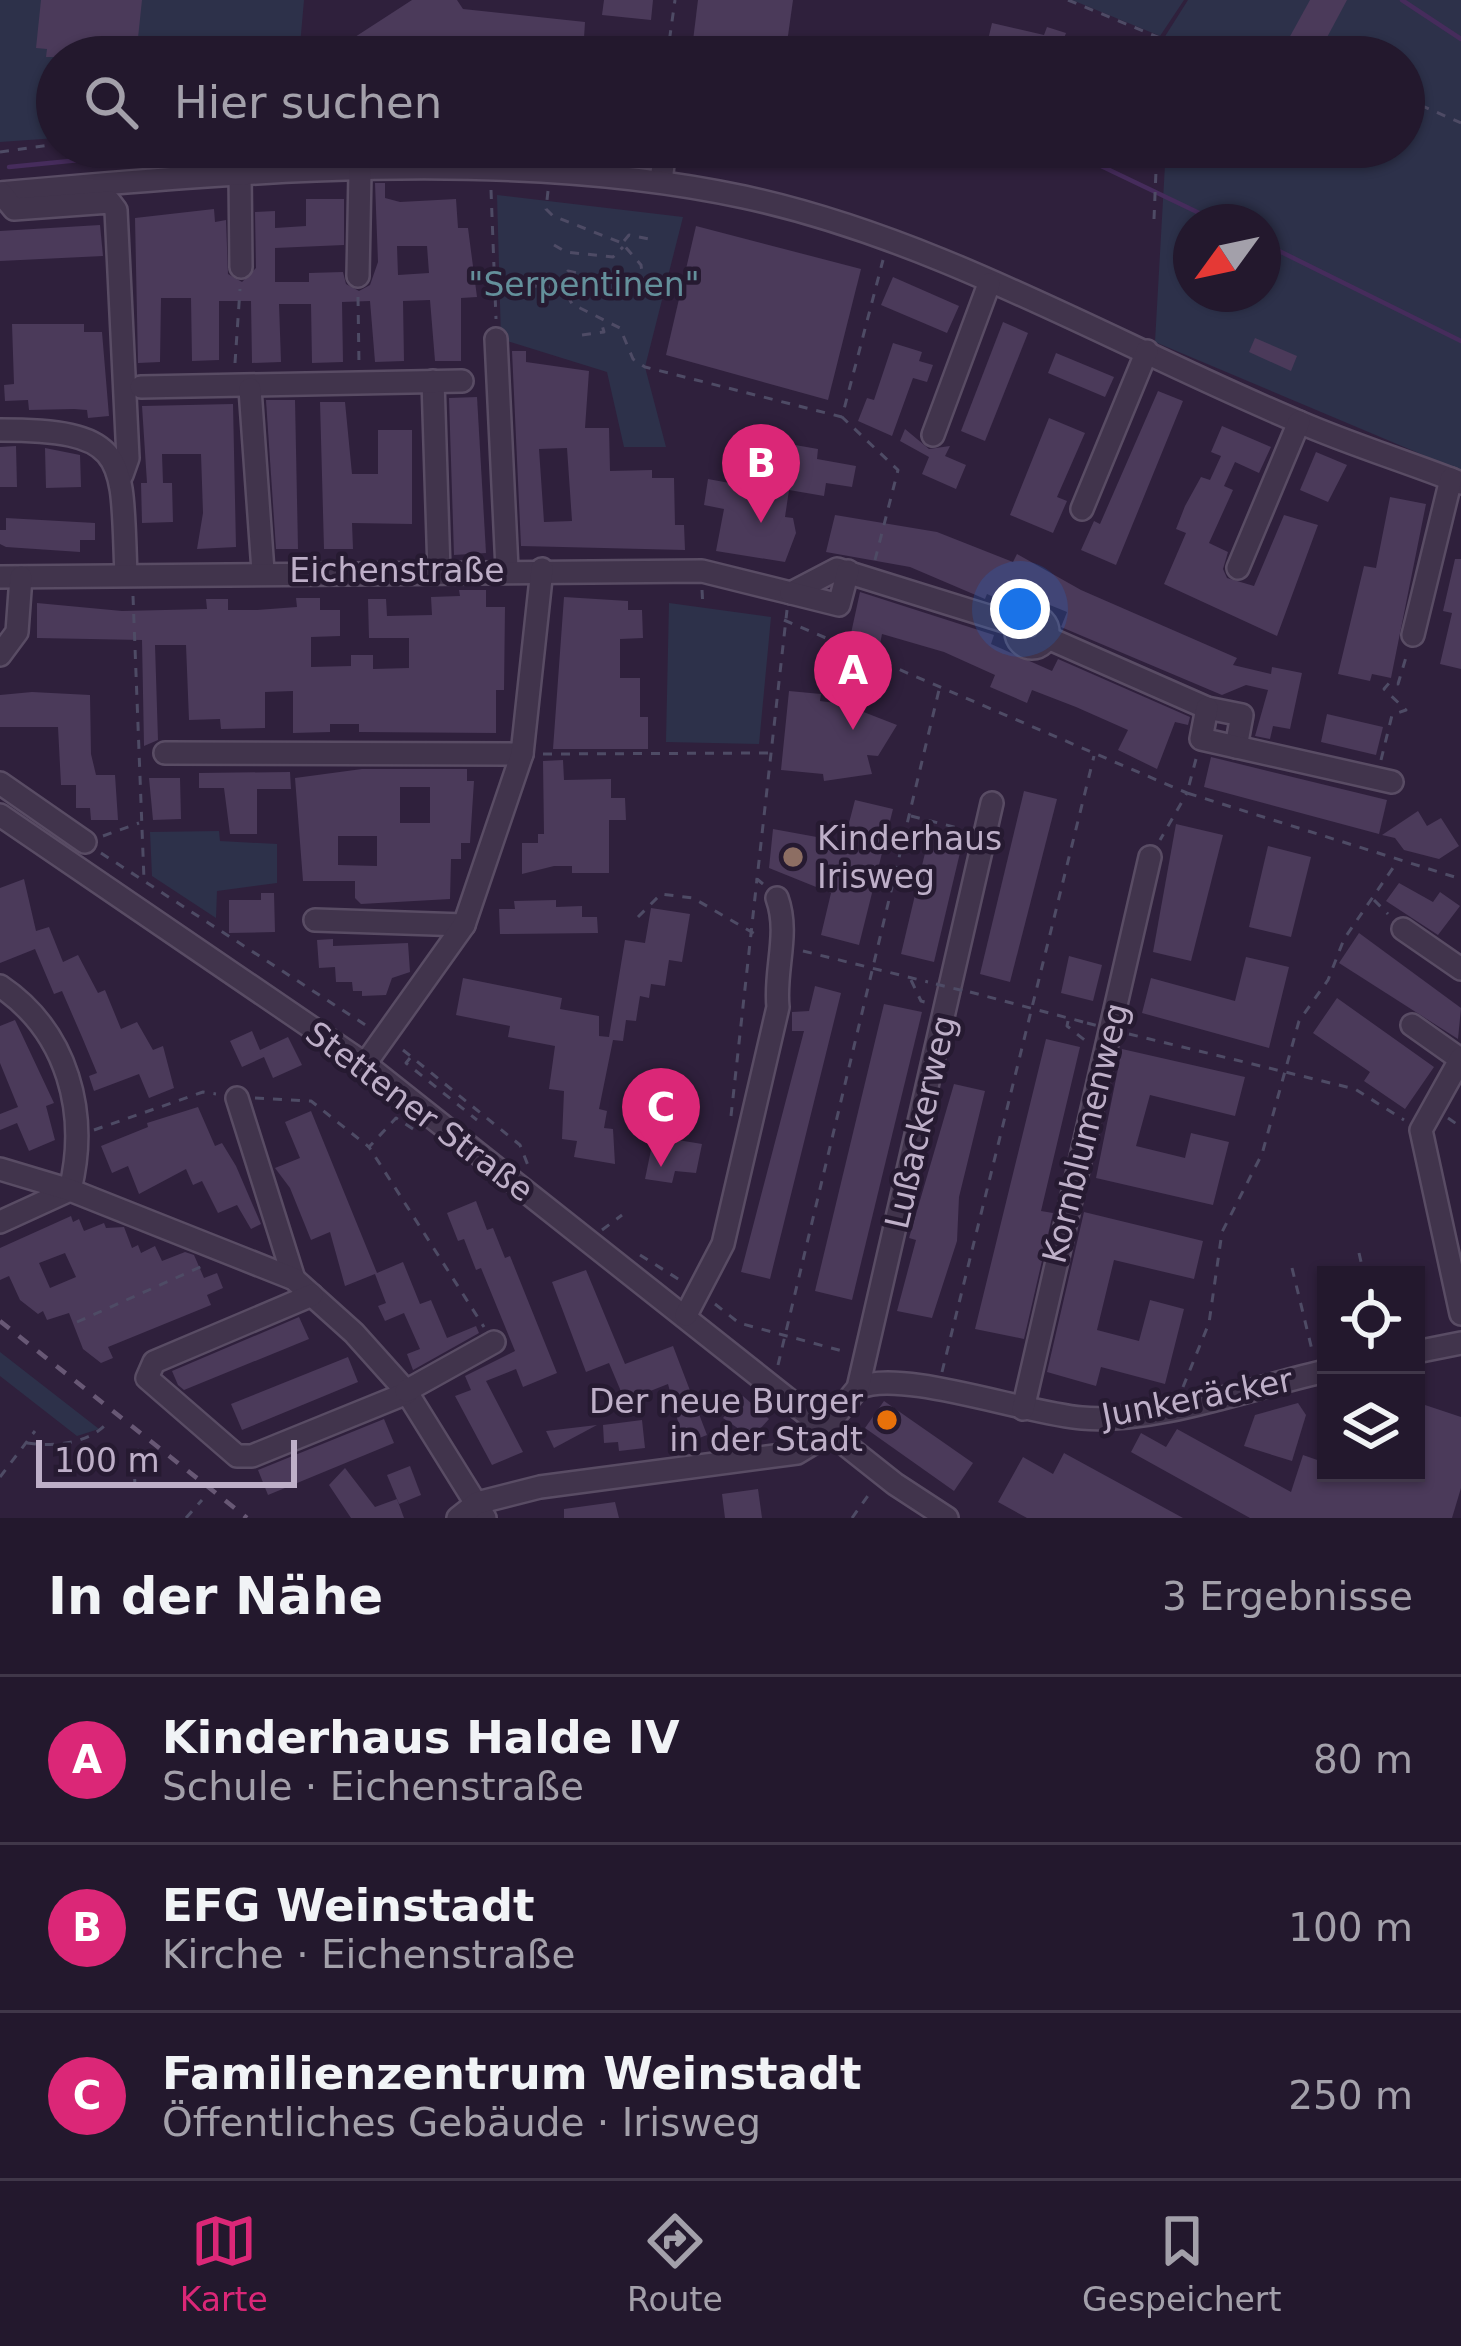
<!DOCTYPE html>
<html lang="de">
<meta charset="utf-8">
<style>
:root{--surface:#23182d;--page:#2f2539;--text:#f1f3f6;--muted:#a3a0aa;--line:#403749;--accent:#db2777}
body{margin:0;font-family:"DejaVu Sans",sans-serif;background:var(--page);color:var(--text)}
.controls{position:absolute;right:36px;bottom:36px;display:grid;overflow:hidden;border-radius:0px;box-shadow:0 3px 9px #0004}
.controls button{width:108px;height:108px;display:grid;place-items:center;padding:0;border:0;border-bottom:3px solid var(--line);background:var(--surface);color:var(--text);font:60px sans-serif}
.compass{position:absolute;left:1173px;top:204px;width:108px;height:108px;border-radius:50%;background:var(--surface);box-shadow:0 3px 9px #0004;rotate:237deg}
.scale{position:absolute;left:36px;bottom:30px;width:261px;box-sizing:border-box;padding-left:12px;border:6px solid #beafc8;border-top:0;font-size:33px;line-height:42px;white-space:nowrap;color:#beafc8;-webkit-text-stroke:9px #261a31;paint-order:stroke}
.you{position:absolute;left:1020px;top:609px;width:42px;height:42px;margin:-30px;border:9px solid #fff;border-radius:50%;background:#1a73e8;box-shadow:0 0 0 18px #1a73e833}
.badge{display:grid;place-items:center;width:78px;height:78px;border-radius:50%;background:var(--accent);color:#fff;font-size:39px;font-weight:700}
.pin{position:absolute;translate:-50% -99px;filter:drop-shadow(0 3px 6px #0008)}
.pin::after{content:'';position:absolute;top:63px;width:42px;height:36px;background:inherit;clip-path:polygon(0 0,100% 0,50% 100%)}
.list{margin:0;padding:0;list-style:none}
h2{display:flex;justify-content:space-between;align-items:center;height:156px;margin:0;padding:0 48px;font-size:51px}
h2 small{font-size:39px;font-weight:400;color:var(--muted)}
.list li{display:grid;grid-template-columns:78px 1fr auto;gap:36px;align-items:center;box-sizing:border-box;height:168px;padding:0 48px;border-top:3px solid var(--line)}
.list b{display:block;font-size:45px;white-space:nowrap}
.list p{margin:0;font-size:39px;white-space:nowrap;color:var(--muted)}
.list em{font-size:39px;font-style:normal;color:var(--muted)}
.icon{flex:none;width:66px;height:66px;fill:none;stroke:currentColor;stroke-width:2;stroke-linecap:round;stroke-linejoin:round}
.map{position:relative;flex:none;width:1461px;height:1518px;overflow:hidden}
.search{position:absolute;background:var(--surface);box-shadow:0 3px 9px #0004;left:36px;right:36px;top:36px;height:132px;display:flex;align-items:center;gap:30px;box-sizing:border-box;padding:0 42px;border-radius:66px;color:var(--muted);font-size:45px}
.sheet{height:660px;background:var(--surface)}
nav{display:flex;justify-content:space-around;align-items:center;box-sizing:border-box;height:168px;border-top:3px solid var(--line);background:var(--surface);font-size:33px;color:var(--muted)}
nav a{display:grid;justify-items:center;gap:6px}
nav .on{color:var(--accent)}
.map>svg:first-child{display:block}
.green{fill:#2d314a;fill-rule:evenodd}
.lines{fill:none;stroke-linecap:round;stroke-linejoin:round}
.stream{stroke:#462c5c;stroke-width:4.5}
.building{fill:#4b3a5a;fill-rule:evenodd}
.minor-casing{stroke:#594c64;stroke-width:26}
.path{stroke:#4e4b65;stroke-width:3;stroke-dasharray:9 9;stroke-linecap:butt}
.minor{stroke:#41344c;stroke-width:21}
.rail{stroke:#685875;stroke-width:4.5;stroke-dasharray:12 12;stroke-linecap:butt}
.path-bridge{stroke:#4e4b65;stroke-width:3;stroke-dasharray:9 9;stroke-linecap:butt}
.education-dot{fill:#8d6e63;stroke:#261a31;stroke-width:4.5}
.food-dot{fill:#e8710a;stroke:#261a31;stroke-width:4.5}
.labels{text-anchor:middle;stroke-width:9;stroke-linejoin:round;paint-order:stroke}
.park-label{font-size:33px;fill:#64909b;stroke:#261a31}
.street-label{font-size:33px;fill:#beafc8;stroke:#261a31}
.poi-label{font-size:33px;fill:#beafc8;stroke:#261a31;text-anchor:start}
</style>
<div class="map">
<svg width="1461" height="1518" viewBox="0 0 1461 1518">
<rect width="100%" height="100%" fill="#2f203c"/>
<g class="green">
<path d="M0,0H304L299,57H57V138L0,142Z"/>
<path d="M1072,0H1184L1160,36Z"/>
<path d="M1188,0H1461V471L1155,342L1166,147H1404V57H1165L1164,38ZM1191,222H1263V294H1191Z"/>
<path d="M497,195L683,217L645,367L666,447H624L607,372L501,339Z"/>
<path d="M669,603L771,617L759,744L666,742Z"/>
<path d="M219,831L220,841L277,844V883L217,891L216,918L152,876L150,832Z"/>
<path d="M0,1352L99,1429L77,1436L0,1376Z"/>
</g>
<g class="lines">
<g class="stream">
<path d="M1402,0L1461,39"/>
<path d="M1047,147L1099,165L1218,222"/>
<path d="M9,167L211,147"/>
<path d="M1263,243L1461,341"/>
</g>
</g>
<g class="building">
<path d="M41,0H142L136,57H46L47,49L36,48Z"/>
<path d="M412,0H457L463,9L585,22L583,54L550,49L549,57H442L438,50L427,57H344L338,48Z"/>
<path d="M604,0H653L651,20L602,15Z"/>
<path d="M698,0H793L785,57H691Z"/>
<path d="M1310,0H1347L1317,56L1288,40Z"/>
<path d="M992,23L1044,35L1047,27L1066,33L1058,55L1024,43L1021,57H984Z"/>
<path d="M375,183H385V198L400,202L456,199L458,228H468L477,297L461,298V361H435L430,300L403,301L404,361L375,362L370,301L342,302L343,362L312,363L311,304H279L281,362L252,363L251,301H219V360L192,361L191,298H161L160,362L138,363L135,218L214,209L215,222L226,220L228,274L242,282L256,268L255,212L275,211V228L306,226V199H344V245L275,248V282H309V273L343,272L346,284L359,291L370,285L378,262ZM397,246H427L429,273L398,275Z"/>
<path d="M100,225L103,256L0,261V231Z"/>
<path d="M696,226L861,269L828,400L666,355Z"/>
<path d="M893,277L959,306L947,333L881,305Z"/>
<path d="M1003,322L1028,333L985,441L961,431Z"/>
<path d="M12,324H84V332H102L109,416L88,418L87,410L74,409L29,410L28,400L5,401L4,385L14,384Z"/>
<path d="M1255,338L1297,356L1291,371L1249,352Z"/>
<path d="M893,343L922,352L919,361L933,365L927,382L913,378L892,436L858,421L867,398L874,400Z"/>
<path d="M512,351H526V362L589,371L585,428H609L610,471L652,470V478H674L675,525H684L685,550L521,546ZM567,448L572,521L544,522L539,449Z"/>
<path d="M1056,353L1114,377L1105,397L1048,373Z"/>
<path d="M1158,391L1183,401L1116,565L1081,550L1094,521L1100,524Z"/>
<path d="M477,397L486,553L454,555L449,398Z"/>
<path d="M266,400H295L298,549H276Z"/>
<path d="M320,402H345L352,474H378V430H412V524L352,523L353,549H324Z"/>
<path d="M233,404L236,547L197,549L203,513L201,454H162L163,483H172L173,522L142,523L141,483H147L142,406Z"/>
<path d="M1049,418L1085,433L1057,497L1067,501L1053,533L1010,515Z"/>
<path d="M1222,426L1271,447L1259,473L1235,462L1224,486L1233,490L1209,543L1228,552L1223,569L1227,578L1254,586L1284,515L1318,525L1277,636L1164,584L1186,533L1176,529L1185,506L1201,477L1210,480L1221,456L1211,452Z"/>
<path d="M745,427L762,430L761,439L818,449L817,459L856,466L852,487L826,483L824,496L789,490L785,517L793,518L796,533L785,562L716,551L724,509L704,505L708,479L735,484Z"/>
<path d="M905,429L929,449L950,446L945,456L966,465L956,489L922,474L929,457L900,441Z"/>
<path d="M16,446L17,487H0V447Z"/>
<path d="M45,448L80,455L81,487L46,488Z"/>
<path d="M1316,452L1347,465L1328,502L1300,490Z"/>
<path d="M1390,497L1426,504L1391,678L1372,674L1370,681L1338,674L1364,566L1376,568Z"/>
<path d="M835,515L937,532L1013,562L1017,554L1081,590L1237,658L1233,665L1271,674L1272,667L1302,673L1290,729L1273,726L1270,739L1255,736L1268,690L1246,685L1222,695L1061,627L1067,612L1030,597L1012,590L1007,603L987,594L985,599L910,567L826,552Z"/>
<path d="M6,518L95,523V540H80V552L6,547L0,544V530H6Z"/>
<path d="M1455,559H1461V669L1440,664L1452,613L1443,611Z"/>
<path d="M459,590H486V607H505L504,690H496V733L359,732V724H330V732L293,733V691L265,692V728L221,729L220,719L189,720L186,645H155L158,740L144,746L142,640L37,638V603L122,611L207,609L206,599H228V610H257L297,607L296,598H320V610H340V636L311,637V667L351,666V655H373V669L409,668V638H369L368,599H386L387,616L432,615L431,597L460,596Z"/>
<path d="M860,592L994,635L991,644L1052,671L1058,659L1190,717L1188,725L1175,722L1157,769L1118,750L1128,730L1076,707L1032,690L1027,703L990,687L995,675L944,652L882,634L880,644L850,638Z"/>
<path d="M564,597L628,601V610H642L643,638L620,639V678H640V717H648V749H553Z"/>
<path d="M789,691L821,694L820,701L843,704L897,725L878,756L867,755L872,774L824,781L823,774L781,770Z"/>
<path d="M32,692L90,695L91,754L96,775H115L118,820H91L90,808H76V785H61L58,727H0V695Z"/>
<path d="M1327,714L1383,727L1376,755L1321,742Z"/>
<path d="M1211,757L1387,800L1379,834L1204,787Z"/>
<path d="M563,760L564,780L611,779V798H625L626,820H609V873H572V866H554L522,874V843H538V834H544L543,761Z"/>
<path d="M362,769H467V781H474L470,843H461V859H451L450,899L361,904L355,898V881H303L295,778ZM400,787H430V823H400ZM338,836H377V866L338,865Z"/>
<path d="M290,772L291,789H257V834H230L224,788H199V773Z"/>
<path d="M149,778H180L181,819L153,820Z"/>
<path d="M1024,791L1057,799L1010,982L980,974Z"/>
<path d="M855,800L893,809L859,945L821,935L831,893L769,868L773,829L844,842Z"/>
<path d="M1418,811L1427,826L1441,818L1459,846L1439,859L1404,850L1395,838L1382,835Z"/>
<path d="M1176,824L1223,835L1191,961L1153,952Z"/>
<path d="M930,832L963,840L934,962L901,954Z"/>
<path d="M1268,846L1311,857L1291,937L1249,927Z"/>
<path d="M24,879L36,931L49,927L63,962L78,955L98,993L105,990L121,1029L137,1022L153,1050L163,1046L174,1088L149,1098L139,1074L94,1091L89,1076L97,1073L82,1037L62,991L54,994L35,949L0,963V888Z"/>
<path d="M1399,883L1433,902L1440,892L1460,906L1438,935L1386,901Z"/>
<path d="M261,893H274L275,932L229,933V900H261Z"/>
<path d="M556,900V907L582,906V917H597L598,933L500,934L499,909H515L514,901Z"/>
<path d="M651,908L690,914L682,962L669,960L665,986L651,984L649,998L640,996L636,1021L626,1020L623,1041L613,1040L599,1109L607,1111L604,1128L613,1129L615,1164L574,1157L577,1141L562,1139L564,1091L549,1089L555,1046L508,1037L510,1026L456,1015L463,978L562,998L560,1009L599,1016V1036L609,1037L625,940L645,943Z"/>
<path d="M1359,933L1461,1008L1458,1039L1339,963Z"/>
<path d="M333,939V946L408,943L410,972L392,978L386,995L362,996V991H353L352,982H336L335,967L319,968L317,940Z"/>
<path d="M1069,956L1102,965L1093,1001L1061,993Z"/>
<path d="M1246,957L1289,967L1269,1048L1142,1013L1151,978L1235,1001Z"/>
<path d="M815,986L841,993L770,1279L741,1272L804,1031H792V1012L809,1011Z"/>
<path d="M1337,998L1434,1067L1405,1109L1364,1081L1370,1072L1313,1033Z"/>
<path d="M884,1004L922,1012L852,1300L815,1291Z"/>
<path d="M15,1020L54,1103L46,1106L55,1140L29,1151L17,1123L0,1130V1114L18,1107L0,1063V1026Z"/>
<path d="M252,1031L260,1050L288,1037L302,1065L273,1078L264,1057L242,1067L230,1041Z"/>
<path d="M1046,1039L1080,1047L1041,1211L1053,1213L1024,1339L975,1329Z"/>
<path d="M1122,1049L1245,1077L1235,1116L1150,1095L1136,1146L1185,1158L1191,1133L1229,1142L1213,1205L1096,1178Z"/>
<path d="M954,1084L985,1091L959,1197L957,1241L932,1318L897,1311L916,1240L909,1238Z"/>
<path d="M198,1107L215,1146L222,1143L236,1166L261,1224L251,1229L237,1205L218,1213L202,1181L193,1185L186,1169L139,1194L128,1166L112,1173L101,1146L148,1127L147,1123Z"/>
<path d="M311,1111L377,1273L403,1262L420,1304L431,1300L447,1338L476,1326L479,1333L413,1370L407,1354L420,1349L404,1313L385,1321L378,1306L386,1303L375,1274L345,1286L330,1232L311,1240L290,1188L275,1168L300,1158L285,1122Z"/>
<path d="M666,1138L702,1144L696,1173L675,1171L672,1183L645,1179L651,1150L663,1152Z"/>
<path d="M476,1201L487,1230L493,1228L505,1258L510,1256L557,1373L523,1387L516,1369L486,1381L523,1452L492,1465L455,1396L471,1390L465,1376L515,1351L481,1268L476,1270L464,1239L458,1241L447,1213Z"/>
<path d="M1084,1212L1203,1241L1194,1279L1114,1260L1097,1330L1139,1341L1150,1300L1184,1309L1165,1384L1101,1367L1096,1386L1047,1372Z"/>
<path d="M71,1216L73,1222L79,1219L84,1231L104,1223L106,1228L124,1227L132,1248L138,1245L141,1253L155,1246L162,1261L185,1252L194,1255L204,1278L217,1273L223,1288L207,1295L211,1305L108,1347L113,1358L101,1363L83,1349L69,1313L47,1320L43,1311L38,1314L20,1300L9,1276L0,1280V1248ZM65,1253L76,1277L50,1288L39,1263Z"/>
<path d="M586,1270L625,1364L673,1346L707,1435L684,1444L668,1384L625,1401L609,1363L586,1372L552,1282Z"/>
<path d="M299,1317L309,1339L184,1390L178,1385L172,1371Z"/>
<path d="M348,1357L358,1382L242,1430L231,1404Z"/>
<path d="M743,1396L769,1419L752,1438L723,1418Z"/>
<path d="M884,1401L973,1463L954,1491L865,1428Z"/>
<path d="M1416,1402L1461,1417V1488L1452,1518H1250L1131,1452L1141,1433L1166,1447L1177,1429L1291,1492L1303,1455L1326,1463V1473H1416Z"/>
<path d="M1298,1403L1306,1415L1292,1461L1244,1446L1255,1415Z"/>
<path d="M384,1419L394,1443L268,1495L258,1470Z"/>
<path d="M642,1420L645,1448L619,1451L618,1442L604,1443L603,1425Z"/>
<path d="M597,1425L554,1448L546,1431Z"/>
<path d="M1064,1453L1183,1518H1027L998,1502L1023,1457L1053,1474Z"/>
<path d="M410,1466L421,1495L399,1504L387,1475Z"/>
<path d="M345,1468L375,1507L397,1499L404,1518H351L329,1485Z"/>
<path d="M758,1489L762,1518H725L722,1494Z"/>
<path d="M615,1502L619,1518H564V1509Z"/>
</g>
<g class="lines">
<g class="minor-casing">
<g id="minor">
<path d="M240,173L241,267"/>
<path d="M661,182L665,147"/>
<path d="M0,193C235,172 512,147 744,197C939,239 1117,346 1299,422C1352,445 1408,462 1461,483"/>
<path d="M1,193L14,209L110,202L116,210L128,458L122,475"/>
<path d="M358,276L360,172"/>
<path d="M496,339L507,569"/>
<path d="M433,381L439,571"/>
<path d="M141,387L462,381"/>
<path d="M250,389L263,571"/>
<path d="M0,430C132,430 121,458 126,575"/>
<path d="M933,435L989,284"/>
<path d="M1082,509L1147,351"/>
<path d="M1238,568L1299,422"/>
<path d="M0,577L702,571L791,593L837,569L1017,625"/>
<path d="M791,593L839,605L848,571"/>
<circle cx="1032" cy="632" r="16"/>
<path d="M1413,635L1451,479"/>
<path d="M1048,638L1207,708L1242,715L1236,747"/>
<path d="M0,655L17,632L21,577"/>
<path d="M1207,708L1201,739L1392,782"/>
<path d="M165,753L522,754"/>
<path d="M0,783L85,842"/>
<path d="M0,815L365,1064L895,1484L947,1518"/>
<path d="M315,920L464,925"/>
<path d="M1403,929L1461,969"/>
<path d="M0,986C68,1032 89,1113 70,1190L0,1222"/>
<path d="M1412,1025L1460,1059"/>
<path d="M1461,1058L1421,1130L1461,1314"/>
<path d="M365,1064L464,925L522,754L542,569"/>
<path d="M237,1098L294,1279"/>
<path d="M0,1169L70,1190L294,1279L354,1333L406,1391L485,1518"/>
<path d="M312,1295L154,1362L147,1378L237,1456H252L407,1393"/>
<path d="M686,1315L723,1244L778,1007C774,970 790,934 777,898"/>
<path d="M1416,1352L1461,1343"/>
<path d="M858,1388C900,1368 1027,1414 1082,1418C1156,1424 1253,1387 1326,1371"/>
<path d="M406,1391L494,1342"/>
<path d="M1023,1409L1150,857"/>
<path d="M458,1518L477,1503L540,1487L797,1453L812,1444L858,1388L992,803"/>
</g>
</g>
<g class="path">
<path d="M1068,0L1165,40L1242,57"/>
<path d="M667,57L675,0"/>
<path d="M1163,57L1165,41"/>
<path d="M1404,98L1461,123"/>
<path d="M0,152L57,144"/>
<path d="M685,158L729,147"/>
<path d="M491,190L496,319"/>
<path d="M548,191L546,209L553,216L622,243L641,265L643,280L634,285L568,271L561,283L572,304L620,328L633,359L645,367L842,417"/>
<path d="M1154,219L1157,147"/>
<path d="M624,241L629,235L649,239"/>
<path d="M554,245L566,252L613,257L623,247"/>
<path d="M497,290L521,278L539,288L564,286"/>
<path d="M358,297L359,365"/>
<path d="M582,335L604,332L600,318"/>
<path d="M235,363L240,289"/>
<path d="M875,560L898,470L842,417L883,260"/>
<path d="M702,590L703,607"/>
<path d="M133,596L144,880"/>
<path d="M784,620L1187,793L1160,840"/>
<path d="M543,754L768,753"/>
<path d="M1196,759L1187,793L1461,879"/>
<path d="M1381,760L1392,715L1406,710L1384,689L1390,682L1398,684L1407,654"/>
<path d="M911,816L966,830"/>
<path d="M103,836L139,823"/>
<path d="M101,853L370,1028"/>
<path d="M763,884L757,879L787,610"/>
<path d="M1374,900L1388,914"/>
<path d="M638,917L661,894L693,898L760,937"/>
<path d="M803,951L928,982"/>
<path d="M911,980L921,1001L928,1003"/>
<path d="M970,992L1087,1023"/>
<path d="M1068,1021L1067,1026L1087,1042"/>
<path d="M1129,1034L1355,1089L1404,1120"/>
<path d="M403,1050L520,1145L529,1168"/>
<path d="M410,1058L406,1063L477,1120"/>
<path d="M255,1098L311,1101L369,1147"/>
<path d="M731,1116L757,879"/>
<path d="M1448,1118L1461,1127"/>
<path d="M413,1129L396,1118L369,1147L484,1327"/>
<path d="M94,1130L203,1092L216,1094"/>
<path d="M602,1230L622,1215"/>
<path d="M1359,1253L1364,1275"/>
<path d="M640,1255L683,1282"/>
<path d="M1292,1268L1313,1354"/>
<path d="M715,1304L739,1323L846,1352"/>
<path d="M77,1322L207,1264"/>
<path d="M778,1365L939,690"/>
<path d="M942,1372L1094,756"/>
<path d="M1183,1387L1209,1323L1222,1232L1262,1154L1299,1021L1328,980L1344,939L1397,862"/>
<path d="M27,1443C52,1447 89,1444 107,1423"/>
<path d="M0,1477L35,1431"/>
<path d="M135,1488L134,1456L139,1449"/>
<path d="M186,1518L202,1500"/>
<path d="M852,1518L872,1490"/>
</g>
<use href="#minor" class="minor"/>
<path class="rail" d="M0,1321L247,1518"/>
<g class="path-bridge">
<path d="M936,984L968,992"/>
<path d="M1087,1023L1122,1032"/>
</g>
</g>
<circle class="education-dot" cx="793" cy="857" r="12"/>
<circle class="food-dot" cx="887" cy="1420" r="12"/>
<g class="labels">
<g class="park-label">
<text x="584" y="296">"Serpentinen"</text>
</g>
<g class="street-label">
<text x="397" y="582">Eichenstraße</text>
<text transform="translate(420 1111) rotate(37)" y="12">Stettener Straße</text>
<text transform="translate(920 1122) rotate(-77)" y="12">Lußackerweg</text>
<text transform="translate(1085 1133) rotate(-76)" y="12">Kornblumenweg</text>
<text transform="translate(1197 1397) rotate(-11)" y="12">Junkeräcker</text>
</g>
<g class="poi-label">
<text x="817" y="850">Kinderhaus<tspan x="817" dy="38">Irisweg</tspan></text>
<text x="863" y="1413" text-anchor="end">Der neue Burger<tspan x="863" dy="38">in der Stadt</tspan></text>
</g>
</g>
</svg>
<div class="controls">
<button><svg class="icon" aria-label="locate" viewBox="0 0 24 24"><circle cx="12" cy="12" r="6"/><path d="M12 2v4M12 18v4M2 12h4M18 12h4"/></svg></button>
<button><svg class="icon" aria-label="layers" viewBox="0 0 24 24"><path d="M12 4l9 5-9 5-9-5zM3 14l9 5 9-5"/></svg></button>
</div>
<svg class="compass" viewBox="-18 -18 36 36"><path d="M0-13l5 13h-10z" fill="#e53935"/><path d="M0 13l5-13h-10z" fill="#a3a0aa"/></svg>
<div class="scale">100 m</div>
<div class="you"></div>
<div class="pin badge" style="left:853px;top:730px">A</div>
<div class="pin badge" style="left:761px;top:523px">B</div>
<div class="pin badge" style="left:661px;top:1167px">C</div>
<div class="search"><svg class="icon" aria-label="search" viewBox="0 0 24 24"><circle cx="10" cy="10" r="6"/><path d="M15 15l6 6"/></svg>Hier suchen</div>
</div>
<section class="sheet">
<h2>In der Nähe<small>3 Ergebnisse</small></h2>
<ul class="list">
<li><span class="badge">A</span><div><b>Kinderhaus Halde IV</b><p>Schule · Eichenstraße</p></div><em>80 m</em></li>
<li><span class="badge">B</span><div><b>EFG Weinstadt</b><p>Kirche · Eichenstraße</p></div><em>100 m</em></li>
<li><span class="badge">C</span><div><b>Familienzentrum Weinstadt</b><p>Öffentliches Gebäude · Irisweg</p></div><em>250 m</em></li>
</ul>
</section>
<nav>
<a class="on"><svg class="icon" aria-label="map" viewBox="0 0 24 24"><path d="M3 6l6-2 6 2 6-2v14l-6 2-6-2-6 2zM9 4v14M15 6v14"/></svg>Karte</a>
<a><svg class="icon" aria-label="directions" viewBox="0 0 24 24"><path d="M12 3l9 9-9 9-9-9zM9 14v-3h6M13 9l2 2-2 2"/></svg>Route</a>
<a><svg class="icon" aria-label="saved" viewBox="0 0 24 24"><path d="M7 4h10v16l-5-4-5 4z"/></svg>Gespeichert</a>
</nav>
